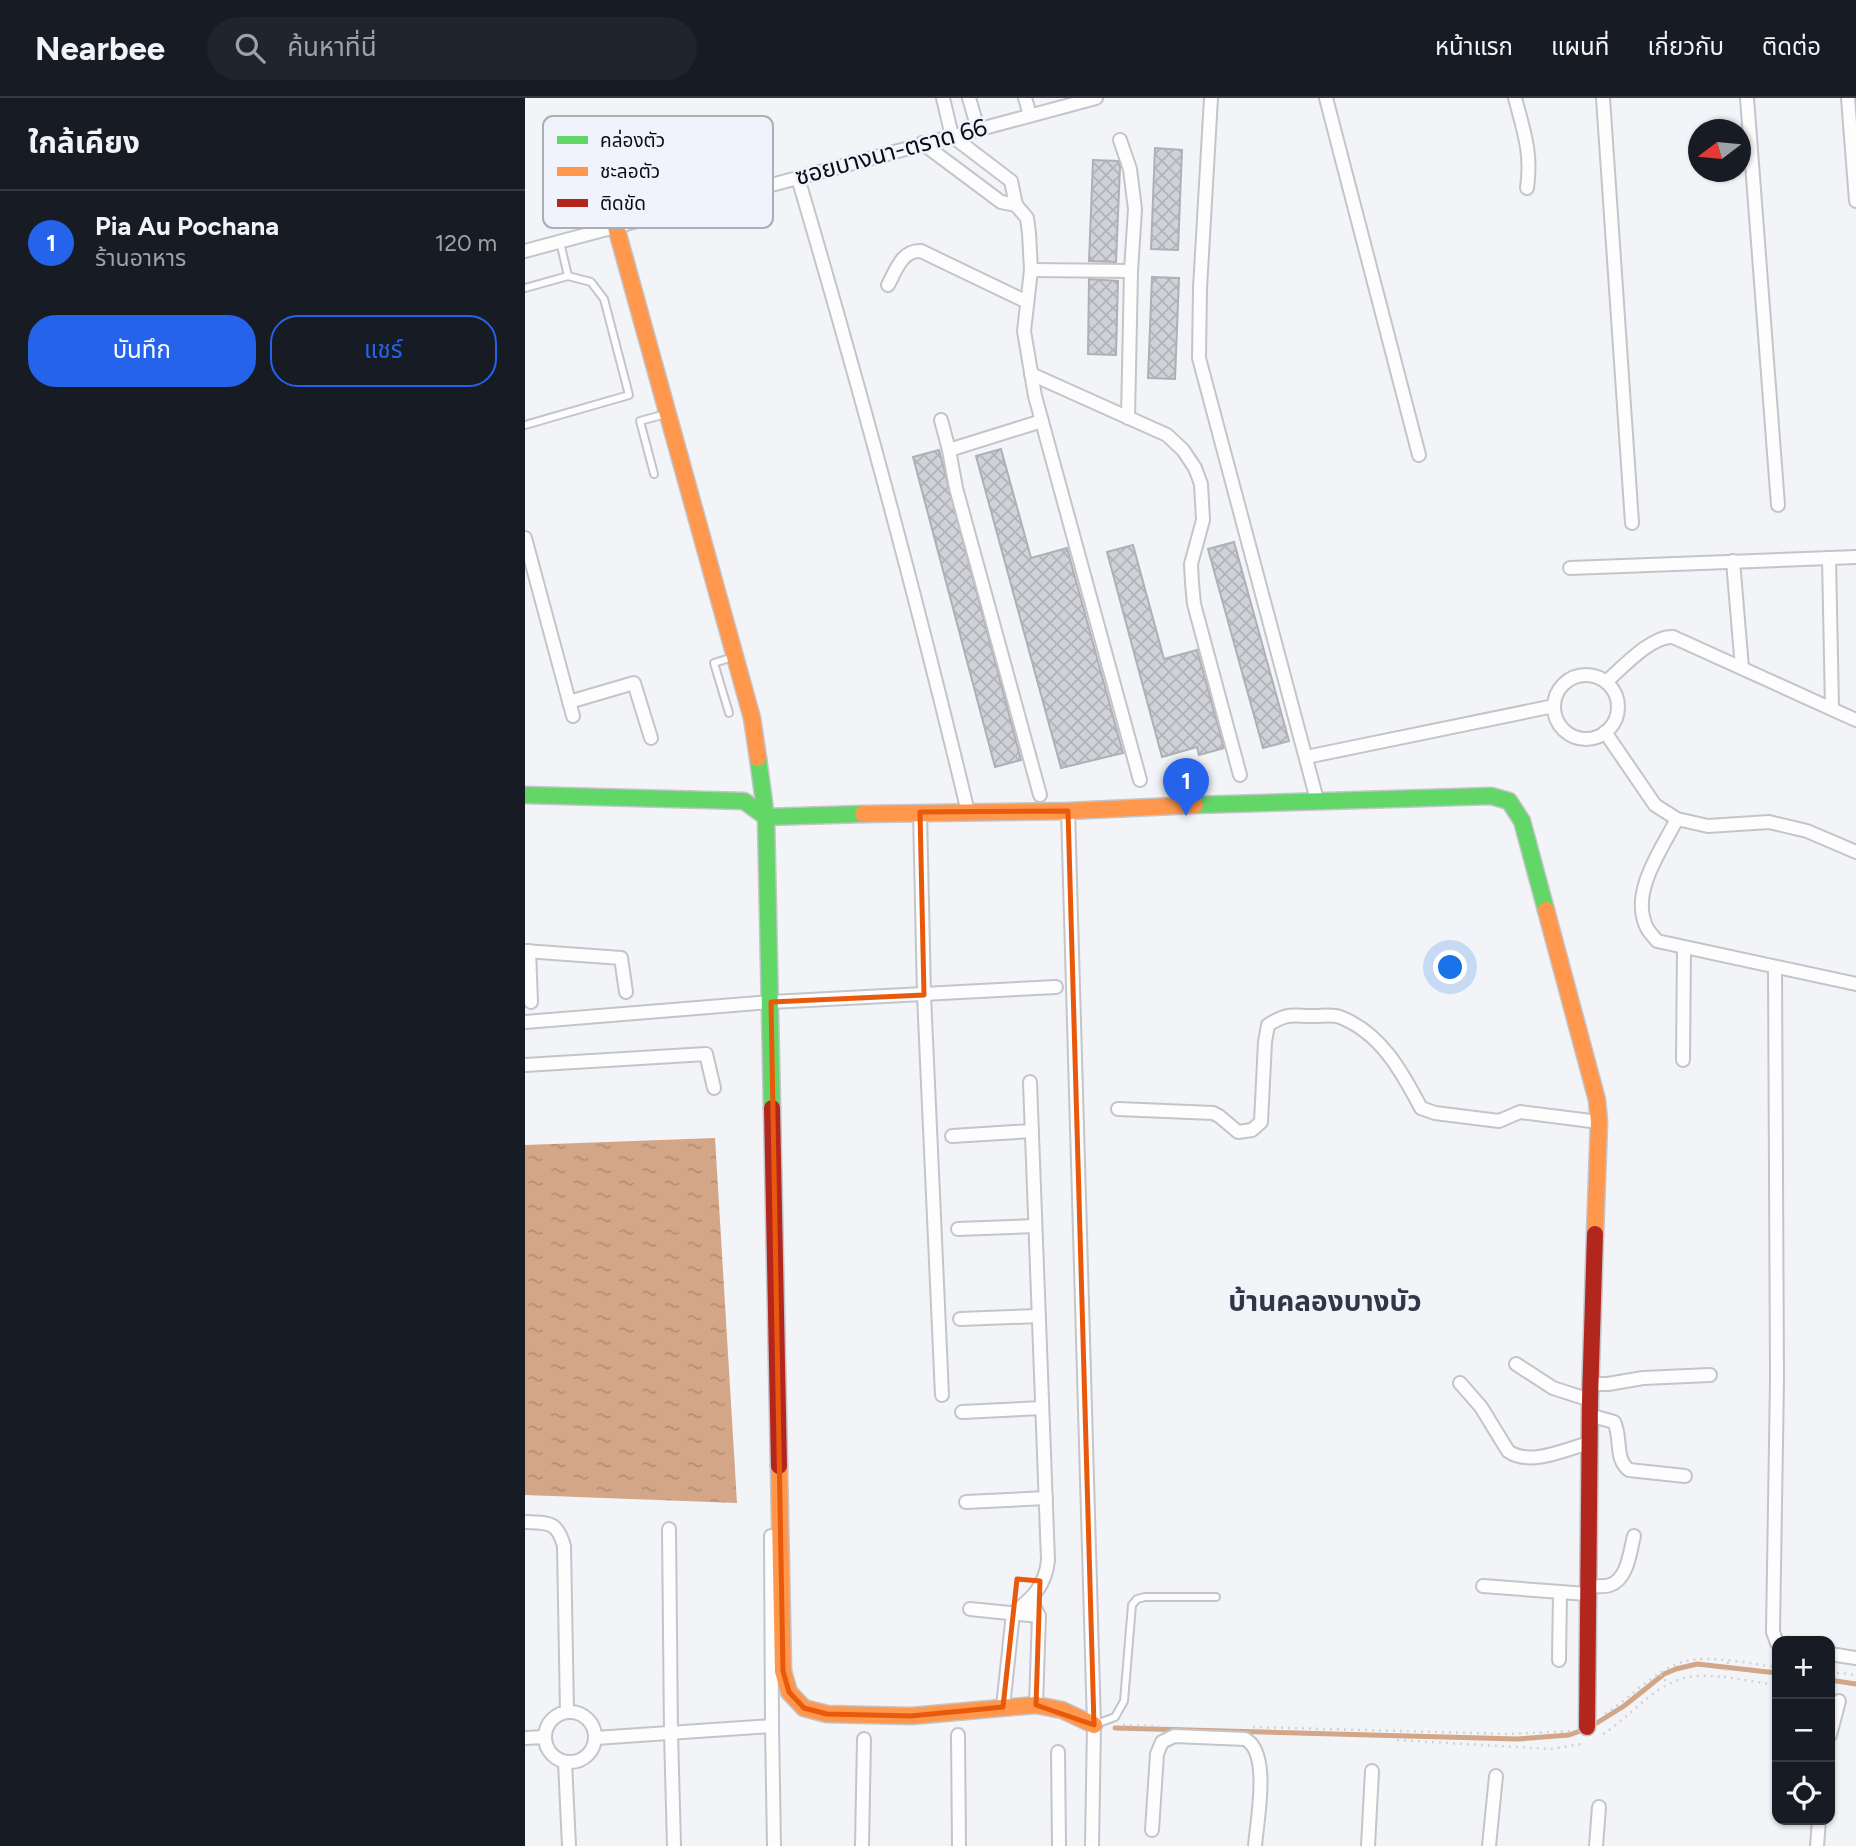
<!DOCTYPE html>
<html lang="th">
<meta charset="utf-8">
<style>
:root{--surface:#171b24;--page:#20242c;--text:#f1f3f6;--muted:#9ea1a6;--line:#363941;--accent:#2563eb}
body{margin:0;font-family:Figtree,"Noto Sans Thai",sans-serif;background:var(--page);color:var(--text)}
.controls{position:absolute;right:21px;bottom:21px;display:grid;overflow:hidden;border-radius:14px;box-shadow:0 2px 5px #0004}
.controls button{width:63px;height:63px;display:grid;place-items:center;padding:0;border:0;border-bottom:2px solid var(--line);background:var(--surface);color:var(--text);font:35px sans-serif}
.compass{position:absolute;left:1163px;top:21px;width:63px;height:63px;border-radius:50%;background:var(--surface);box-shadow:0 2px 5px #0004;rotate:254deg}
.you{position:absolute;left:926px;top:870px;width:24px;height:24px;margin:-18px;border:5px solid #fff;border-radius:50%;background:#1a73e8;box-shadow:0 0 0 10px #1a73e833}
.badge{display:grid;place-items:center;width:46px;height:46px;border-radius:50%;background:var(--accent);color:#fff;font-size:23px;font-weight:700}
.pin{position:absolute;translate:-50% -58px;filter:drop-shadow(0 2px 4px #0008)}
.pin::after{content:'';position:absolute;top:37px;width:24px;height:21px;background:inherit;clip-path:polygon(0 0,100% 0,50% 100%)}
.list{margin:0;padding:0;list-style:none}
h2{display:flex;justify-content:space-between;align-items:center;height:91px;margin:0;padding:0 28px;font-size:30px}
h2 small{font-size:23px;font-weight:400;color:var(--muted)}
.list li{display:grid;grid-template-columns:46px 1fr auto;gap:21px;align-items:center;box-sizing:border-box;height:105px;padding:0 28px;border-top:2px solid var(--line)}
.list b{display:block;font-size:26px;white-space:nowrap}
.list p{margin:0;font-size:23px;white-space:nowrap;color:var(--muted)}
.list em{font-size:23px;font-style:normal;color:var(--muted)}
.actions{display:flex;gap:14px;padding:21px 28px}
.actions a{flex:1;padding:16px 0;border:2px solid var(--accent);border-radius:28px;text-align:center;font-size:24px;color:var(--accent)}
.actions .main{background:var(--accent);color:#fff}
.icon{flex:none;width:38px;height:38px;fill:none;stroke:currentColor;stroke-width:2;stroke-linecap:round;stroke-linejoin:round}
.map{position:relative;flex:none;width:1331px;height:1748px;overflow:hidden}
header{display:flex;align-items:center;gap:42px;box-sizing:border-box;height:98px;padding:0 35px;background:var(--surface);border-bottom:2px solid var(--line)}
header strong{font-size:33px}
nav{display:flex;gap:38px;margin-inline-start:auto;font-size:24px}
.search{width:490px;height:63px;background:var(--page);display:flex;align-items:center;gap:18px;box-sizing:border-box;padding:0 24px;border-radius:38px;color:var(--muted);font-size:26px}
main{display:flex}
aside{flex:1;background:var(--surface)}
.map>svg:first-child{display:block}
.water{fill:url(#water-ripples)}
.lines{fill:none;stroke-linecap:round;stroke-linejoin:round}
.stream{stroke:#d3a688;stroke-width:5}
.building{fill:url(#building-cross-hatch);stroke:#afb0b5;stroke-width:2}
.lane-casing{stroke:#c3c5cb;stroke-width:10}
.street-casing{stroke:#c3c5cb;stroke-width:16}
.fast-casing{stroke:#c3c5cb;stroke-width:19}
.slow-casing{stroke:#c3c5cb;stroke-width:19}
.jam-casing{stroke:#c3c5cb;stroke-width:19}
.path{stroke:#d1d2d3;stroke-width:2.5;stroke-dasharray:2 5;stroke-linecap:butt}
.lane{stroke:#fdfdfe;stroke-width:6}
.street{stroke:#fdfdfe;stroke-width:12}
.fast{stroke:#63d668;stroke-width:16}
.slow{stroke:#ff974d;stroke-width:16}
.jam{stroke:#b3261e;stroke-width:16}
.marked{fill:none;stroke:#e8590c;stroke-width:5;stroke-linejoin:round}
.labels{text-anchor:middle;stroke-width:5;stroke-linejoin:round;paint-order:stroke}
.street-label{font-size:24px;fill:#090c12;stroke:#f0f3fb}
.quarter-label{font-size:28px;font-weight:bold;fill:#303645;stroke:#f0f3fb}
.key{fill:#f0f3fb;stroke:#abaeb5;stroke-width:2}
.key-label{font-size:19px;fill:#090c12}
</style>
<header>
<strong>Nearbee</strong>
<div class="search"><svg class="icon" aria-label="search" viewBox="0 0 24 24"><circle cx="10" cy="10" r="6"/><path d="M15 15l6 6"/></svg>ค้นหาที่นี่</div>
<nav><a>หน้าแรก</a><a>แผนที่</a><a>เกี่ยวกับ</a><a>ติดต่อ</a></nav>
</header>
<main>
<aside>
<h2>ใกล้เคียง<small></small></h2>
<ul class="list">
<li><span class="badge">1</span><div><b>Pia Au Pochana</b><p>ร้านอาหาร</p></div><em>120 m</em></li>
</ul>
<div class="actions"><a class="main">บันทึก</a><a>แชร์</a></div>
</aside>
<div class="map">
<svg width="1331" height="1748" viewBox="0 0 1331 1748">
<defs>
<pattern id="water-ripples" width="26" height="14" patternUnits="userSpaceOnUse" patternTransform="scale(1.75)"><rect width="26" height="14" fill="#d3a688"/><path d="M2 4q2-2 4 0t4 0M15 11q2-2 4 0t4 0" fill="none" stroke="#b48e74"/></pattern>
<pattern id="building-cross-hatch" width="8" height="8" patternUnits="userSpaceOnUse" patternTransform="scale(1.75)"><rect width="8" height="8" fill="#d0d2d8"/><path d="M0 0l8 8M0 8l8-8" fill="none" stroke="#b1b3b8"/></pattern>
</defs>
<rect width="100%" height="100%" fill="#f3f4f8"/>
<path class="water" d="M190,1040L212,1405L0,1397V1047Z"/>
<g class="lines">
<g class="stream">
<path d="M1305,1582L1331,1586"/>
<path d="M1067,1628L1099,1608L1139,1576L1151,1571L1172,1566L1252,1575"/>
<path d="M590,1630L993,1641L1044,1637L1058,1632"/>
</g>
</g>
<g class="building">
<path d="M630,50L657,52L653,152L626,151Z"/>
<path d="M568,62L593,63L595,69L591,164L564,163Z"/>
<path d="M627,179L654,180L650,281L623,280Z"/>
<path d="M564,181L593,183L591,257L563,256Z"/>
<path d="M476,351L506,460L542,450L598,655L536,670L451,358Z"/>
<path d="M414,352L496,662L470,669L388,359Z"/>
<path d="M709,444L764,643L738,650L683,451Z"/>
<path d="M608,447L639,561L672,552L699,650L674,657L672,649L637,659L582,454Z"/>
</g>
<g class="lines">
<g class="lane-casing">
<g id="lane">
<path d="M0,190L43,178"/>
<path d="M0,327L104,297L79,201L66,184L43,178L35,144"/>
<path d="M129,376L115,323L141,316"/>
<path d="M204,615L189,565L208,559"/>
<path d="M571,1626L590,1619L599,1603L607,1507L612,1501L620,1499H691"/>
</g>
</g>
<g class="street-casing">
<g id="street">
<path d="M418,0L427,38L486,83L491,107L502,120L504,135L506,172L499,233L510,298L615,682"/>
<path d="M444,0L453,31"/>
<path d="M500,0L505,17"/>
<path d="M686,0L675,190L674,260L792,702"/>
<path d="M801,0L894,357"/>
<path d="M990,0C999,34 1007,55 1002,90"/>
<path d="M1078,0L1107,425"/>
<path d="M1222,0L1253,407"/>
<path d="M1323,0L1331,103"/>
<path d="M595,42L605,71L610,111L606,173L603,320"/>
<path d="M397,45L476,104L491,107"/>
<path d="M273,80C335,290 392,501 443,714"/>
<path d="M0,153L571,0"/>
<path d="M506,172L606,173"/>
<path d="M363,187C371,172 377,152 396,153L502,204"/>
<path d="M506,276L642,337L658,352L670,370L676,386L678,422L666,466L667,485L669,506L715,677"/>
<path d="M416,322L424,352"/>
<path d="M0,440L48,618"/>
<path d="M1304,460L1307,610"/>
<path d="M1208,463L1217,570"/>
<path d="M1045,470L1331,459"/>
<circle cx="1061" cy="609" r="32"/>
<path d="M1081,584C1097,570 1127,537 1148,539L1331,622"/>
<path d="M44,604L109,585L126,640"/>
<path d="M1080,634L1130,707L1152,721L1183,728L1244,724L1282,733L1331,754"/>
<path d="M781,659L1029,608"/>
<path d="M515,697L431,390L424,352L517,323"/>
<path d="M543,713L569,1627L567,1748"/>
<path d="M395,714L399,897L417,1297"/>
<path d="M1152,721C1137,751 1104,795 1122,830C1124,834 1129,839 1132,843L1331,886"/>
<path d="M0,853L96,860L101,894"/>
<path d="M4,853L6,904"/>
<path d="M1250,869L1252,1281L1248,1534L1252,1545"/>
<path d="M0,924L246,904L531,889"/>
<path d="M1158,962L1159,850"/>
<path d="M0,967L181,956L189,990"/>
<path d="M593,1011L688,1015L694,1018L713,1034L727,1032L736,1024L740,944L743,927C764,914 766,918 789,918C797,918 808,916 815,919C856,935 877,974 896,1010L910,1015L974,1023L995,1014L1074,1024"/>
<path d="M427,1038L507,1033"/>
<path d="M433,1131L510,1128"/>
<path d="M435,1221L514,1218"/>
<path d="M991,1266L1028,1290L1065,1302"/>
<path d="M935,1285L956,1309L983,1353C1005,1369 1041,1351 1064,1345"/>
<path d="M1065,1286H1083L1118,1280L1185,1277"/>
<path d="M437,1314L517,1310"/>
<path d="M1064,1317L1089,1324C1097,1339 1089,1361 1104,1372L1160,1378"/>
<path d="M441,1404L521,1400"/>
<path d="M0,1424C24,1425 32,1423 39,1448L42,1614"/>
<path d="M144,1431L146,1635L149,1748"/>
<path d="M246,1438L247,1628"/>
<path d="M958,1488L1062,1496"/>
<path d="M1063,1488C1070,1488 1079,1489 1085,1487C1103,1481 1105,1453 1109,1438"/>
<path d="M506,1502L514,1518L511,1607"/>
<path d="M445,1511L514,1518"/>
<path d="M1305,1556L1331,1560"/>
<path d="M1034,1562L1035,1494"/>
<path d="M478,1609L488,1515C507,1501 521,1487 523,1462L505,984"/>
<circle cx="45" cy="1639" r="25"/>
<path d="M433,1637L434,1748"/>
<path d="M1305,1637L1314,1603"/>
<path d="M0,1640L20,1639"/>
<path d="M70,1640L247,1628L249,1748"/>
<path d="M533,1654L534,1748"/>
<path d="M40,1664L44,1748"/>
<path d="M627,1732L632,1656L637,1644L649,1638L720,1641C746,1654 732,1722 730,1748"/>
<path d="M337,1748L339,1641"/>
<path d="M843,1748L847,1673"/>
<path d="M964,1748L971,1678"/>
<path d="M1071,1748L1074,1709"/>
<path d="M1292,1748L1294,1722"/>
</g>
</g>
<g class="fast-casing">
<g id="fast">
<path d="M233,660L241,719L247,1010"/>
<path d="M0,697L219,703L241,719L338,716"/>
<path d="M670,707L966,698L984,703L997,723L1021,812"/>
</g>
</g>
<g class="slow-casing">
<g id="slow">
<path d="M91,129L227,620L233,660"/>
<path d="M338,716L543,713L670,707"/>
<path d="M1021,812L1072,1002L1074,1024L1070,1136"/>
<path d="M254,1368L258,1573L264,1594L279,1610L302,1616L386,1618L511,1607L537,1612L569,1627"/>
</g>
</g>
<g class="jam-casing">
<g id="jam">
<path d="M247,1010L254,1368"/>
<path d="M1062,1629L1065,1302L1070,1136"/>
</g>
</g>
<g class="path">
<path d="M1203,1564L1200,1579L1252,1587"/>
<path d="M1305,1574L1331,1577"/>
<path d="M1135,1576L1143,1586"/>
<path d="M1080,1616C1105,1600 1131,1571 1161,1563C1186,1557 1226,1566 1252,1569"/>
<path d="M598,1627L634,1628"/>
<path d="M728,1629L985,1636L1046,1633"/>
<path d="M1078,1636C1104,1620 1126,1590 1156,1581C1170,1576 1186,1578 1200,1579"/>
<path d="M872,1642L1026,1651L1056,1646"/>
</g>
<use href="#lane" class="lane"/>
<use href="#street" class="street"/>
<use href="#fast" class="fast"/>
<use href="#slow" class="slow"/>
<use href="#jam" class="jam"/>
</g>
<path class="marked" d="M543,713L569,1627L511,1607L515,1483L492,1481L478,1609L386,1618L302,1616L279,1610L264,1594L258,1573L246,904L399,897L395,714Z"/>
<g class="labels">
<g class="street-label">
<text transform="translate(366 54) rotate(-15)" y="8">ซอยบางนา-ตราด 66</text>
</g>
<g class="quarter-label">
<text x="800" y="1213">บ้านคลองบางบัว</text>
</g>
</g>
<rect x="18" y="18" width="230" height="112" rx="10" class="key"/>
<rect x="32" y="38" width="31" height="8" fill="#63d668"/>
<rect x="32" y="69" width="31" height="9" fill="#ff974d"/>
<rect x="32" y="101" width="31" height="8" fill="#b3261e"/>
<g class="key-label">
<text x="75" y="49">คล่องตัว</text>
<text x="75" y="80">ชะลอตัว</text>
<text x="75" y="112">ติดขัด</text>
</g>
</svg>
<div class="controls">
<button>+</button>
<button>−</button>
<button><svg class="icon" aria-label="locate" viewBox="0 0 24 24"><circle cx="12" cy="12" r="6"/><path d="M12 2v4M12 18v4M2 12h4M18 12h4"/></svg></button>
</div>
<svg class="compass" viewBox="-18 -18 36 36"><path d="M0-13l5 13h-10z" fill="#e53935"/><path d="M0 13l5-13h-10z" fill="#9ea1a6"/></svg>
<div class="you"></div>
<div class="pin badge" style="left:661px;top:718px">1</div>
</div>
</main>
